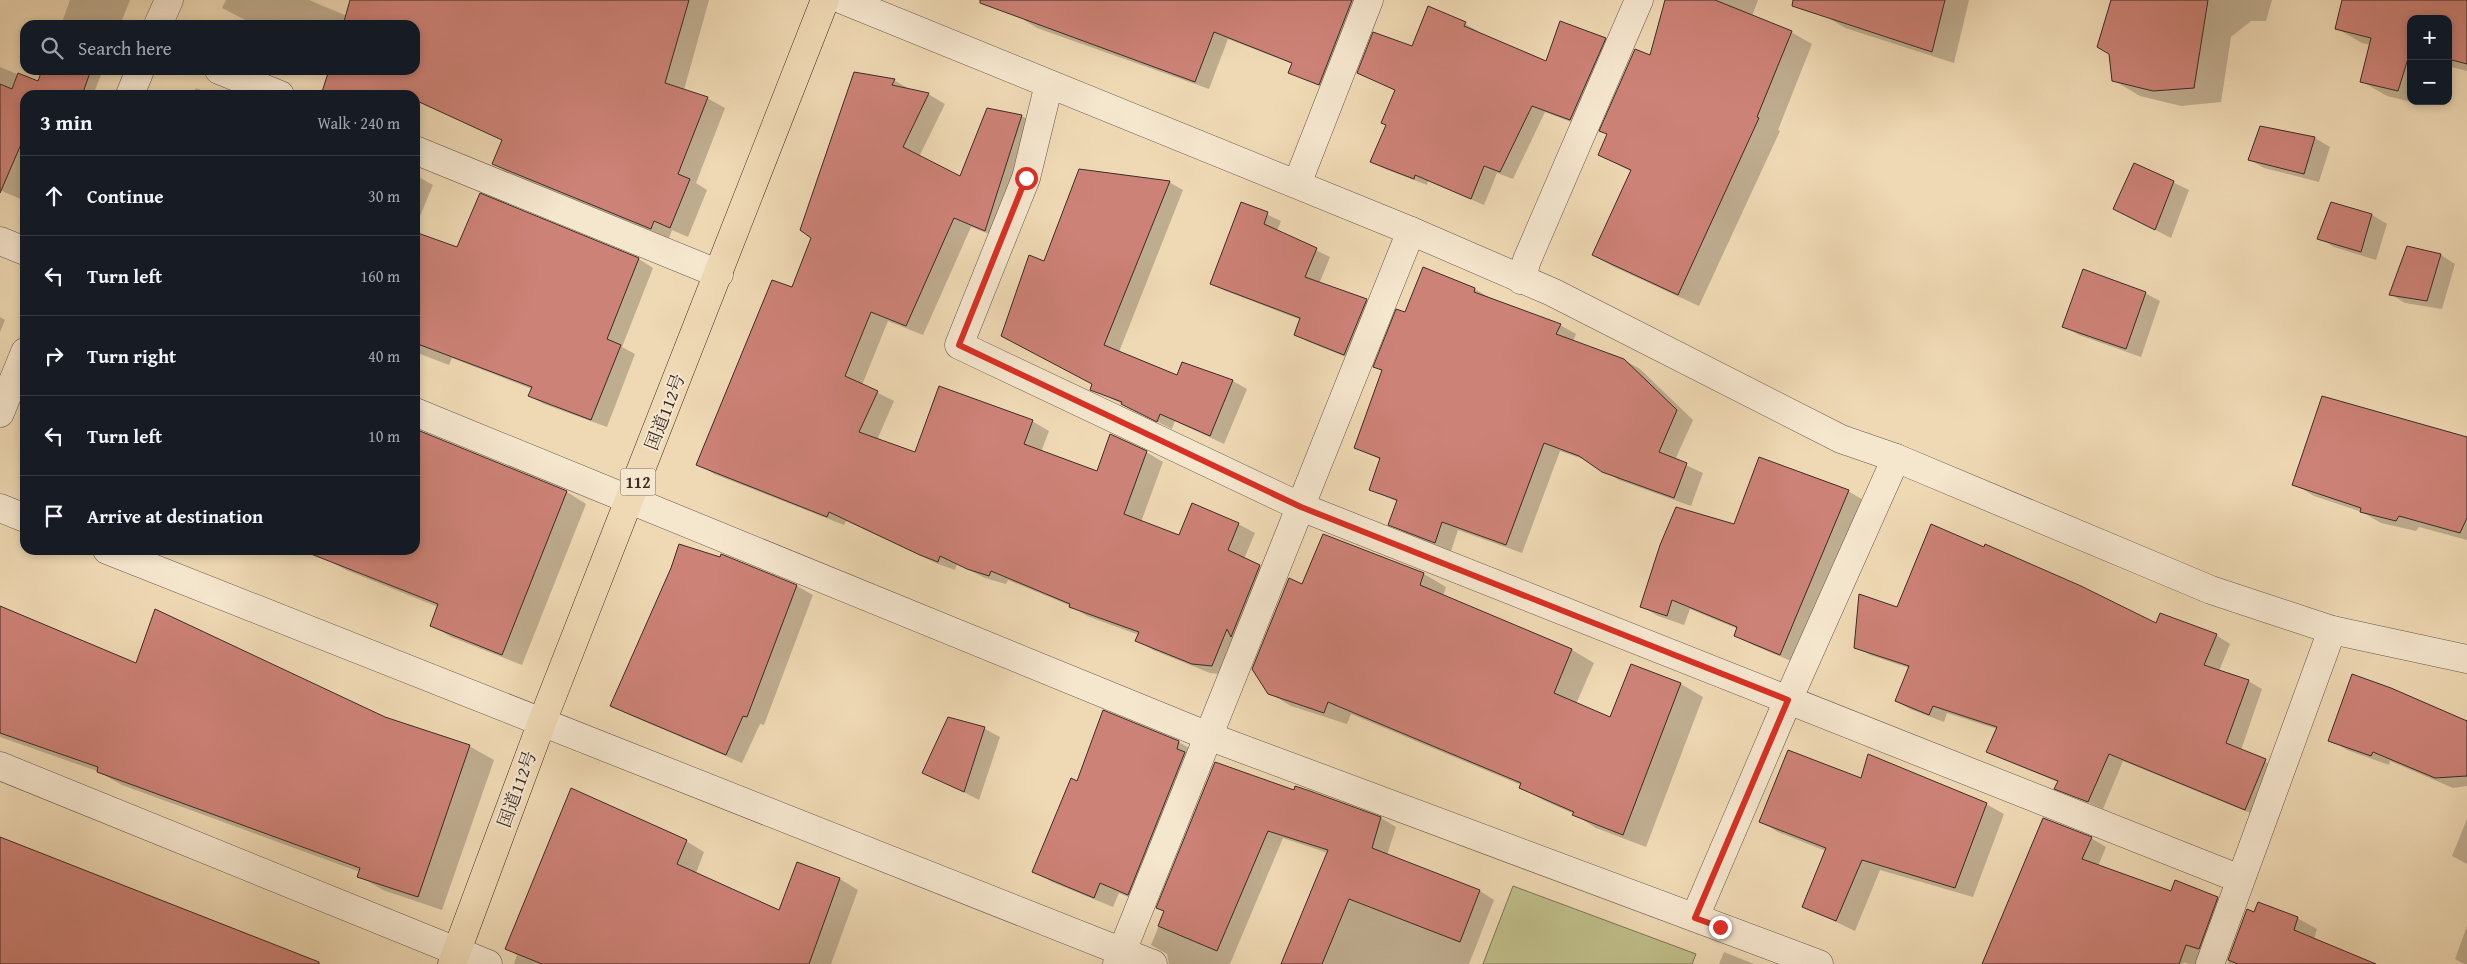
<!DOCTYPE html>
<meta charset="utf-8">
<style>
:root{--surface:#171b24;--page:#242831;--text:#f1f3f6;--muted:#9ea1a6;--line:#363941}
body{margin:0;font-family:"Gentium Book Plus","Noto Serif JP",serif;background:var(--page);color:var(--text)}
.controls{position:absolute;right:15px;top:15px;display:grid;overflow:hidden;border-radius:10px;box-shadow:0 2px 8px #0003}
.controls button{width:45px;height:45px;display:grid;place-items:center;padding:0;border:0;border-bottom:1px solid var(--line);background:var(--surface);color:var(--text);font:25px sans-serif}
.stop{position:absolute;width:15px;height:15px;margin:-11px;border:4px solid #d93025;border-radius:50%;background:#fff}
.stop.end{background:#d93025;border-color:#fff;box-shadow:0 1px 5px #0008}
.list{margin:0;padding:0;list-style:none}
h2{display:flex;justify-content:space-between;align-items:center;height:65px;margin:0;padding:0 20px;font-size:21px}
h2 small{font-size:16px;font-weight:400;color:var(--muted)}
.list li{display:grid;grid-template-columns:32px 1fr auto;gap:15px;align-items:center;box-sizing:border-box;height:80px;padding:0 20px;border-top:1px solid var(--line)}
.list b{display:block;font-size:19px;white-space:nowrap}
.list em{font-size:16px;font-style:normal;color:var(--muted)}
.icon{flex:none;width:28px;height:28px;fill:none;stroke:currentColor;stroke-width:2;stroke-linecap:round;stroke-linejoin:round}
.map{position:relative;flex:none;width:2467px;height:964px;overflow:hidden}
.search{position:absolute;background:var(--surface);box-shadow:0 2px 8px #0003;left:20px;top:20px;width:400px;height:55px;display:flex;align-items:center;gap:12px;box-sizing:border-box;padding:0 18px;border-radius:15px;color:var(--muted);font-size:19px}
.panel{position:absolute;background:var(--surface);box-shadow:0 2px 8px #0003;left:20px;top:90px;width:400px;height:465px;border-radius:15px}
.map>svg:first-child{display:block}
.green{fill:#bfbe89;stroke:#7c7558}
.shadow{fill:#0003}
.building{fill:#cd8277;stroke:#392c27}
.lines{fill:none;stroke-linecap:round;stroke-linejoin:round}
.minor-casing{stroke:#66574a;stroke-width:29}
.tertiary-casing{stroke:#66574a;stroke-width:29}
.trunk-casing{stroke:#392c27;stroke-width:29}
.minor{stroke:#f5e6ce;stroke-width:28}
.tertiary{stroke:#f5e6ce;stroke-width:28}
.trunk{stroke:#efd9b4;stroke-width:28}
.route{stroke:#d93025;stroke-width:6}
.labels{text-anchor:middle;stroke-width:4;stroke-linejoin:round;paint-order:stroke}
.shield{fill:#f5e6ce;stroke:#716459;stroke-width:1}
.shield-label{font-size:16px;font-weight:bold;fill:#392c27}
.street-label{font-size:18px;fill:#392c27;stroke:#f5e6ce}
</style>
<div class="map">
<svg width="2467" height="964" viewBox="0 0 2467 964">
<rect width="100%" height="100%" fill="#efd9b4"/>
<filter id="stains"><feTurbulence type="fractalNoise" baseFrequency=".004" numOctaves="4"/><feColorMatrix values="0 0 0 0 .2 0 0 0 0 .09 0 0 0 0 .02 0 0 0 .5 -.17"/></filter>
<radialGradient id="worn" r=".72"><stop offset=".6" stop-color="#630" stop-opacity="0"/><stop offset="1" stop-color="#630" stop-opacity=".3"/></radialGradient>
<path class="green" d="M1513,886L1696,954L1692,964H1483Z"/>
<g class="shadow">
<path d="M70,0H130L120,25H61Z"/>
<path d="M226,0H309L347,16L352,0H709L684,90L707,98L725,108L696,183L707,190L688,237L672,230L669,238L511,174L493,164L503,141L418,102L415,111V95H355L330,70H415V25H255L222,8Z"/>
<path d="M1031,0H1370L1333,92L1289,72L1293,64L1228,39L1209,89L1037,28L1024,20Z"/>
<path d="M1667,0H1758L1752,16L1791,32L1812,44L1778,130L1780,131L1699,306L1614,267L1593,255L1632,172L1599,155L1608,135L1601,131L1650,56Z"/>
<path d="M1828,0H1969L1954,63L1845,28L1824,15Z"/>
<path d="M2113,0H2272L2266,21H2251L2231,37L2221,102L2181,106L2140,96L2113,80Z"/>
<path d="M2345,0H2467V71L2448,66V19H2411V101H2425L2424,105L2387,96L2361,81L2371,45L2362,43L2336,28Z"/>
<path d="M1465,24L1478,31L1477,33L1547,62L1605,39L1618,47L1584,127L1545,112L1513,179L1497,173L1484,205L1428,181L1427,185L1385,169L1372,162L1388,125L1396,91L1359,73Z"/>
<path d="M0,67L39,83L44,70H103L93,95H25V201L0,190Z"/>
<path d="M894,80L911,90L928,94L945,104L919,157L961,178L988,109L1022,116L1038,126L1002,239L971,227L923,335L888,321L862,385L894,401L877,440L916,454L1032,421L1049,431L1041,452L1098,473L1146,452L1163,462L1141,522L1179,537L1238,524L1255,533L1244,559L1276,576L1229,675L1210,673L1153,650L1137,640L1139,635L1087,616L1071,606L1008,580L1006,584L985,578L957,564L955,570L938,564L846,521L844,525L714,474L698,464L793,289Z"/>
<path d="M196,88L213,95H193Z"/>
<path d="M2260,128L2315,138L2330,147L2319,182L2264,168L2250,160Z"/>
<path d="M2135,164L2189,190L2171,238L2115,209Z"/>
<path d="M415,175L433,185L415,228Z"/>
<path d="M1169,182L1183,190L1119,352L1178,376L1183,363L1233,381L1247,389L1224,444L1175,421L1172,429L1092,389L1094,384L1045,262Z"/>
<path d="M480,195L639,259L653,268L622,347L635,354L607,427L544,404L529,396L532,389L452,358L449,365L415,352V233L458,248Z"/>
<path d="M1242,203L1281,221L1277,231L1330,257L1319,284L1366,300L1380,308L1358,362L1309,342L1295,334L1301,320L1226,291L1212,284Z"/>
<path d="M2332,203L2372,215L2387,224L2376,260L2334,247L2319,238Z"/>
<path d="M2441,255L2455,264L2442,309L2405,303L2390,294Z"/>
<path d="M1475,289L1490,298L1560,325L1576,334L1573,342L1624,360L1640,369L1693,420L1675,460L1703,473L1691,506L1619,480L1591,462L1560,451L1522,553L1458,530L1451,551L1406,533L1390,524L1398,502L1370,489L1381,460L1355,447L1383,371L1375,366L1406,314Z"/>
<path d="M2145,293L2160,301L2141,357L2079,335L2064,326Z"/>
<path d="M0,317L5,320L0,332Z"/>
<path d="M415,430L567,492L586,504L522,665L451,637L431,625L438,607L346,570L326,559L330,550H415Z"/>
<path d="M2467,438V540L2419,527L2416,531L2381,523L2362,512L2314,496L2294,484Z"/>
<path d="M1848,491L1865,501L1798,664L1753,645L1735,635L1738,629L1690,609L1684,625L1658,616L1641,606L1735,526Z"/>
<path d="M1323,536L1424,574L1446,587L1443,596L1572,650L1594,663L1576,704L1611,718L1631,666L1681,684L1703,697L1646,847L1596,828L1574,814L1543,800L1521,787V785L1351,714L1347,724L1291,706L1269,693L1303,585Z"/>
<path d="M722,556L797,586L813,595L764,725L760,724L742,763L627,714L612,705Z"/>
<path d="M0,607L137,664L385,718L469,746L494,760L442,910L383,890L359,876L360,872L122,785L97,771L0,737Z"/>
<path d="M1897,609L2157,624L2216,635L2230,644L2219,671L2248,681L2262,689L2241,750L2280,769L2260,817L2123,761L2103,809L2056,788L2058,782L2002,759L1988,751L1997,729L1947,713L1944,722L1910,709L1896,701L1909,668L1870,655L1856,647Z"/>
<path d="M1103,712L1179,742L1198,753L1147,905L1119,893L1113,907L1052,882L1034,871L1077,782Z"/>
<path d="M949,719L985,729L1000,737L979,800L924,772Z"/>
<path d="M2467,723V786L2453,788L2390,761L2389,765L2347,750L2330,740Z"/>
<path d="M1861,780L1986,804L2004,814L1973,897L1880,870L1855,931L1803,906L1826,851L1778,832L1760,821Z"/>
<path d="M1295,791L1309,792L1381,818L1396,827L1387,855L1480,891L1494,900L1469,964H1282L1328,853L1283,838L1230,964H1169L1167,954L1151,945L1165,911Z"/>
<path d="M2467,819V864L2452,856Z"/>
<path d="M2091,838L2106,847L2098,866L2172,892L2217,898L2232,907L2211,964H2189L2184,962L2183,964H1984Z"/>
<path d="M686,841L704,852L696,873L779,911L798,864L840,879L858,890L831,964H514L517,955L507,949Z"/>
<path d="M2248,910L2255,913L2297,918L2317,929L2314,939L2356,964H2228Z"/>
<path d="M2467,926V964H2464L2455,959Z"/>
<path d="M1724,952L1754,964H1719Z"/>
</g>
<g class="building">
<path d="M350,0H689L665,83L708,97L678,174L690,179L670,228L654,221L651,229L492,164L502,140L415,100V95L400,93V95H321L329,70H415V25H343Z"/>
<path d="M980,0H1352L1319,85L1288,73L1292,63L1214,32L1195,82L980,3Z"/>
<path d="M1665,0H1715L1792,31L1757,117L1759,118L1678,295L1592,255L1631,170L1598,155L1607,134L1599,131L1635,49L1650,55Z"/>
<path d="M1793,0H1945L1932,52L1792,6Z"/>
<path d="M2111,0H2208L2194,88L2153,91L2112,81L2109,54L2097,47Z"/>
<path d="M2342,0H2467V64L2448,59V19H2411V49L2398,91L2360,82L2371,38L2335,29Z"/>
<path d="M1428,6L1466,22L1464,26L1546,61L1560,21L1606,38L1570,120L1532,106L1500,172L1484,166L1471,199L1415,175L1414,179L1370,162L1386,125L1381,123L1395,90L1357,73L1373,32L1412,46Z"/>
<path d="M42,70H91L82,95H25V135L0,193V84L12,89L18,73L38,81Z"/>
<path d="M854,72L895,79L892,85L929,93L903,147L960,176L987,108L1022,115L985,231L954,218L906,326L871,312L845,376L878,391L859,432L915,452L939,386L1033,420L1024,444L1097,471L1110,434L1147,451L1124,514L1179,535L1192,503L1239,523L1228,550L1260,565L1231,637L1227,629L1212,666L1192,664L1135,641L1139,632L1069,607L1070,604L991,571L989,576L967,569L940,556L938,562L920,555L829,512L827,517L696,465L772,280L792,287L811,238L800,230Z"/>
<path d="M2260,126L2315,137L2304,174L2248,160Z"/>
<path d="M2134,163L2174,181L2155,230L2113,209Z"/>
<path d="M1079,169L1170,181L1104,345L1177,375L1182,362L1233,380L1210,436L1160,414L1157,422L1121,404L1122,402L1090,390L1092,384L1001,336L1029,255L1044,261Z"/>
<path d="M480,193L639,258L607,339L621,345L591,420L528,396L532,387L415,343V232L457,247Z"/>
<path d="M1241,202L1268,212L1264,224L1317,248L1305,277L1367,299L1344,355L1294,335L1300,318L1210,284Z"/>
<path d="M2331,202L2372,214L2361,252L2317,239Z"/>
<path d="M2407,246L2441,254L2427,301L2389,295Z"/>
<path d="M1423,267L1475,288L1474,292L1561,324L1556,334L1624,359L1677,410L1659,452L1687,463L1674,498L1602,472L1579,456L1544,443L1506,545L1442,522L1435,543L1388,525L1397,500L1369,490L1380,458L1354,448L1382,370L1373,367L1396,309L1405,312Z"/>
<path d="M2083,269L2146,292L2126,349L2062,327Z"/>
<path d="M2322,396L2467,437V518L2460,533L2399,516L2396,521L2360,512L2361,508L2292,485Z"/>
<path d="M415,429L567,491L502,655L430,626L438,604L306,552L415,550Z"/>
<path d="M1759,457L1849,490L1780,655L1734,636L1737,627L1672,600L1667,616L1640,607L1660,545L1676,507L1734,524Z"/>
<path d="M1931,524L1984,547L1985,544L2081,586L2156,623L2160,613L2217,634L2204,665L2249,680L2226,743L2266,759L2245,810L2109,754L2088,802L2054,789L2058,781L1986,752L1997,727L1933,706L1929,715L1895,701L1909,666L1854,648L1859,594L1897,607Z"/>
<path d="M1323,534L1424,573L1420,585L1572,649L1554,693L1610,717L1631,664L1681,683L1623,835L1572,815L1574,812L1519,788L1521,783L1328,702L1324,713L1268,694L1252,669L1289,578L1302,584Z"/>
<path d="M679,544L720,557L721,554L797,585L747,717L743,716L726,755L610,706L671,568Z"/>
<path d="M0,606L136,663L155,609L385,717L470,745L418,897L357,877L360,868L97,772L98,767L0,733Z"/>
<path d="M2352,674L2391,688L2467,721V776L2435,778L2373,752L2371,756L2328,741Z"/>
<path d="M1103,710L1179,741L1177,749L1185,752L1128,895L1100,883L1094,898L1032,872L1071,778L1077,781Z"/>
<path d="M948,717L985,727L964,792L922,773Z"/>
<path d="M1788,750L1861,778L1868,754L1987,803L1955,888L1862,860L1836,921L1802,907L1826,848L1759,822Z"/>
<path d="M1215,762L1294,790L1295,786L1310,791L1381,817L1372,848L1480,890L1460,942L1349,899L1322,964H1281L1328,850L1268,831L1217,951L1158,926L1164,911L1156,908Z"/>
<path d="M571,788L687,840L677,864L779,910L797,862L840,878L809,964H542L505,949Z"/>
<path d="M2043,818L2092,837L2082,859L2171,891L2175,880L2218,897L2199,949L2186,945L2179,964H1982Z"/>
<path d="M0,837L319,962V964H0Z"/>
<path d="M2258,902L2298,917L2294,930L2376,964H2238L2228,960L2247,909L2254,912Z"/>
</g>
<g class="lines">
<g class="minor-casing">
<g id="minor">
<path d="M158,25L169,0"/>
<path d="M219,70L280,95"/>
<path d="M1049,84L1026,178L959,345L1301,507L2240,879"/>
<path d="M130,95L140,70"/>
<path d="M415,150L719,274"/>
<path d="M1297,184L1369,0"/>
<path d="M0,241L25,251"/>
<path d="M1521,280L1527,260L1639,0"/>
<path d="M415,412L1208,736L1819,964"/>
<path d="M0,413L25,352"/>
<path d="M0,508L25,518"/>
<path d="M107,550L1153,964"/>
<path d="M0,766L488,964"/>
<path d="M1695,917L1788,700L1896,458"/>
<path d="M1117,964L1411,231"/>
<path d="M2210,964L2332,630"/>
</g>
</g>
<g class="tertiary-casing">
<path id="tertiary" d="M843,0L1411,231L1552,292L1841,439L1896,458L2211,590L2332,630L2467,659"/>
</g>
<g class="trunk-casing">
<path id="trunk" d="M452,964L542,722L825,0"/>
</g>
<use href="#minor" class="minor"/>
<use href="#tertiary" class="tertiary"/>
<use href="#trunk" class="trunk"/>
</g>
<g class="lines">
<path class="route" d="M1026,178L959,345L1301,507L1788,700L1695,918L1720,927"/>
</g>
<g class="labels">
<rect class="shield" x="620.5" y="468.5" width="35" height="27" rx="4"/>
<g class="shield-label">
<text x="638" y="488">112</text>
</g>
<g class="street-label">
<text transform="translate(665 412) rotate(-69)" y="6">国道112号</text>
<text transform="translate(517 789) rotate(-70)" y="6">国道112号</text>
</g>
</g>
<rect width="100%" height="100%" filter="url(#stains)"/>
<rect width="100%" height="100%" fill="url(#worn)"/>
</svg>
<div class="controls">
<button>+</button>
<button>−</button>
</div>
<div class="stop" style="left:1026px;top:178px"></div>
<div class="stop end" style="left:1720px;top:927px"></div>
<div class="search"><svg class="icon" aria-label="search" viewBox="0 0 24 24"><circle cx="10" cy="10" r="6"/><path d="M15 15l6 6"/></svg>Search here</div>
<section class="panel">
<h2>3 min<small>Walk · 240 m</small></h2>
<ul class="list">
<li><svg class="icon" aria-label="ahead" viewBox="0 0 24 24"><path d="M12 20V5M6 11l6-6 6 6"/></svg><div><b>Continue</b></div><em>30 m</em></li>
<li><svg class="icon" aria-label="left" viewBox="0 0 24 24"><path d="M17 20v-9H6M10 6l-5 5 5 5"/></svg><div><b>Turn left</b></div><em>160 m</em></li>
<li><svg class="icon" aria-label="right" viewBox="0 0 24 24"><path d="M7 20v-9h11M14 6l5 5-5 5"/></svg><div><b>Turn right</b></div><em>40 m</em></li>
<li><svg class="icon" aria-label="left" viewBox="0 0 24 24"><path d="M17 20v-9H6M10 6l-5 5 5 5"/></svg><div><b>Turn left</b></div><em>10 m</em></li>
<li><svg class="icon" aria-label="arrive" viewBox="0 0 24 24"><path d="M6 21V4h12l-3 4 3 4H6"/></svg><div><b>Arrive at destination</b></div></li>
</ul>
</section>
</div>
